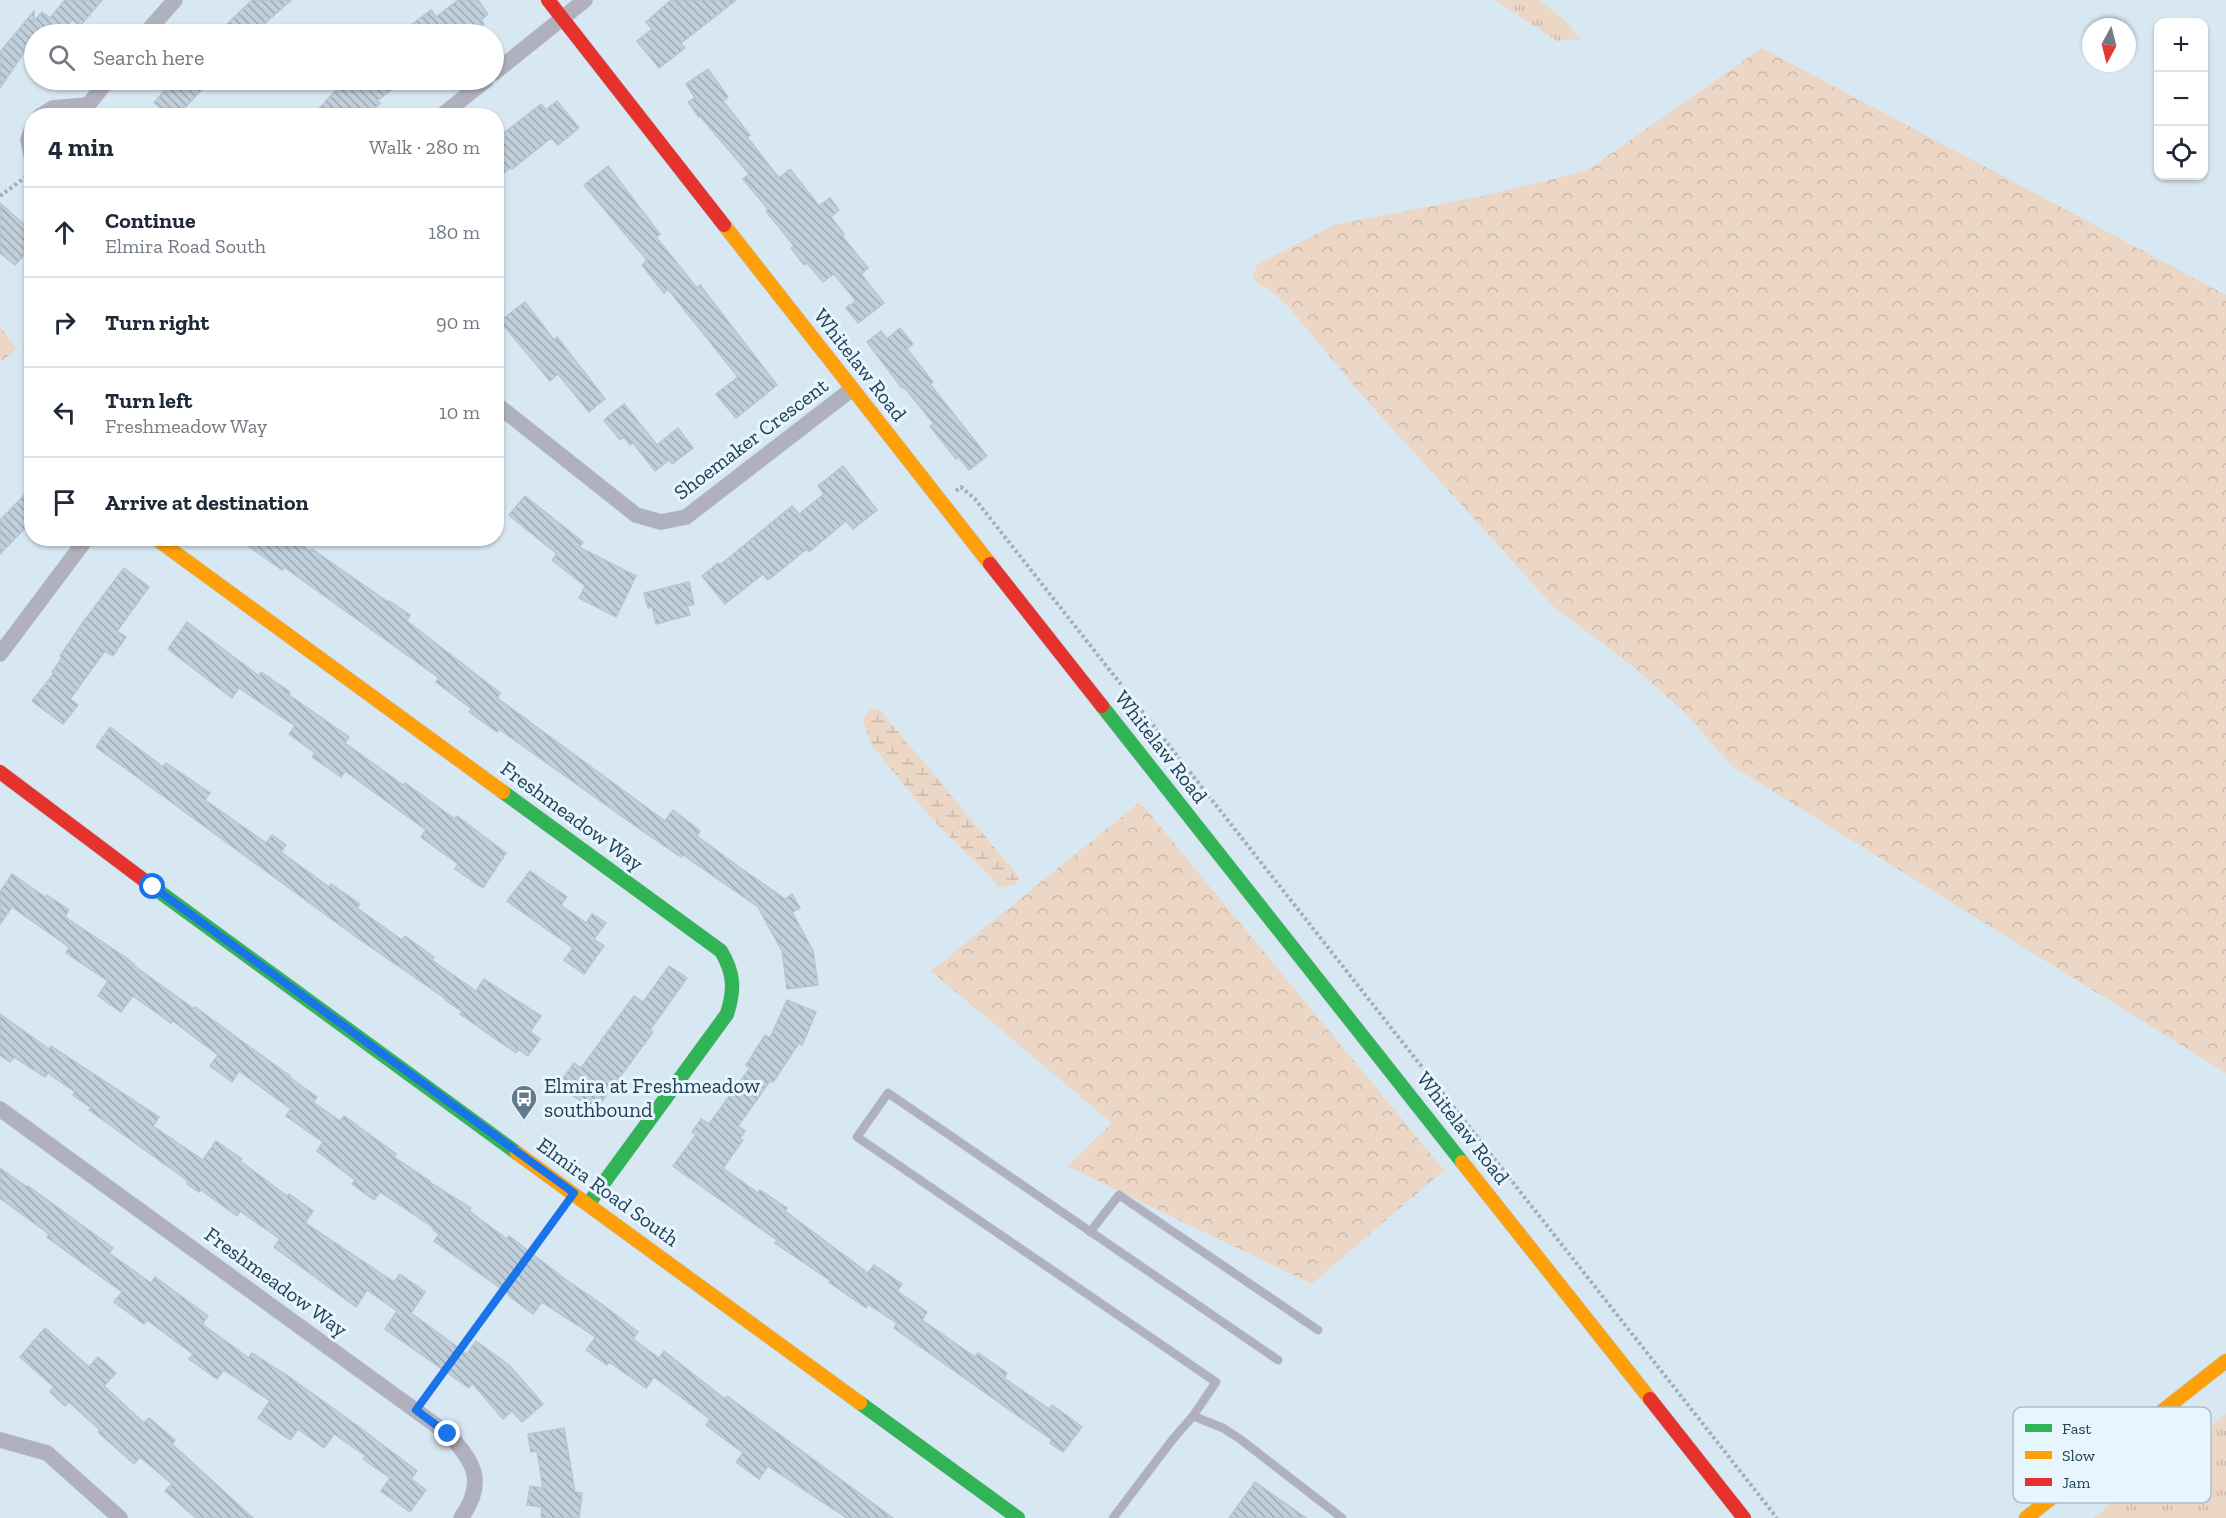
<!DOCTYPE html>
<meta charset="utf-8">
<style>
:root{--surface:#fff;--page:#f6f6f7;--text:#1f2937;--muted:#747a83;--line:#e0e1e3}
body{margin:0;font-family:"Zilla Slab",serif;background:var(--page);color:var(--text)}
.controls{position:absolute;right:18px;top:18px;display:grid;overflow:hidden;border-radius:12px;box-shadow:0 2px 4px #0004}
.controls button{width:54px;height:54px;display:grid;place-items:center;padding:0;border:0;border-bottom:2px solid var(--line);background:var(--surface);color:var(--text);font:30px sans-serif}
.compass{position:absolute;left:2082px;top:18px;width:54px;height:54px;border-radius:50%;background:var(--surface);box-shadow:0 2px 4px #0004;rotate:187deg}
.stop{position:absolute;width:18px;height:18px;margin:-14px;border:4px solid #1a73e8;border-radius:50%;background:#fff}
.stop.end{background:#1a73e8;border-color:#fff;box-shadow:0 2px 6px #0008}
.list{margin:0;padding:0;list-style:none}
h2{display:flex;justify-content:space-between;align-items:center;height:78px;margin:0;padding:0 24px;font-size:26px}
h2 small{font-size:20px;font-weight:400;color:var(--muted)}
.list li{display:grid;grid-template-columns:39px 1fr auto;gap:18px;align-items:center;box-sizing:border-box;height:90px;padding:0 24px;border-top:2px solid var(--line)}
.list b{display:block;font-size:22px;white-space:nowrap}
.list p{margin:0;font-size:20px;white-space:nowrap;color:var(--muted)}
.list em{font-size:20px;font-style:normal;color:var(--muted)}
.icon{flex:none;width:33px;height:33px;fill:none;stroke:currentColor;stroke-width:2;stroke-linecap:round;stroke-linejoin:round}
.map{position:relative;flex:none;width:2226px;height:1518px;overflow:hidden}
.search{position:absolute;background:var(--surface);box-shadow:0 2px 4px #0004;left:24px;top:24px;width:480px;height:66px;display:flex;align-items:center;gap:15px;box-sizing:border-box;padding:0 21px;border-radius:33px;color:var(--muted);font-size:22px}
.panel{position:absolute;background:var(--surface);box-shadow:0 2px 4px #0004;left:24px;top:108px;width:480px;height:438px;border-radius:24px}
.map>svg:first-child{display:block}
.grass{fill:url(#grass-tufts)}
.forest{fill:url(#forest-crowns)}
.wetland{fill:url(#wetland-marsh)}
.building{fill:url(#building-back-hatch);stroke:#b5c5d6;stroke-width:1.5}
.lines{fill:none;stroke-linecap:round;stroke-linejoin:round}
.lane-casing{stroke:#b6c6d1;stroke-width:9}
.street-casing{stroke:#b6c6d1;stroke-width:16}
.fast-casing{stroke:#b6c6d1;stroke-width:15}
.slow-casing{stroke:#b6c6d1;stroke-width:15}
.jam-casing{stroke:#b6c6d1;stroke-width:15}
.path{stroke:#a9acb8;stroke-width:4;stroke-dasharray:3 3;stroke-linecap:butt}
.lane{stroke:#b1b0bf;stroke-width:8}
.street{stroke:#b1b0bf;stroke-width:15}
.fast{stroke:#30b455;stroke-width:14}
.slow{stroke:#ff9f0a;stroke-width:14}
.jam{stroke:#e5322d;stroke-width:14}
.route{stroke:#1a73e8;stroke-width:8}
.labels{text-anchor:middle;stroke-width:6;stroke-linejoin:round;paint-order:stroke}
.street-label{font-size:21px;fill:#214154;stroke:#e7f5ff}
.poi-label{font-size:21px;fill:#214154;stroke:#e7f5ff;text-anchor:start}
.key{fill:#e7f5ff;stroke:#acbfcc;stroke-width:1.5}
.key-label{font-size:16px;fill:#214154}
</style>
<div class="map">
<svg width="2226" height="1518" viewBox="0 0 2226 1518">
<defs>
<pattern id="grass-tufts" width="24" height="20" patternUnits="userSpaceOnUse" patternTransform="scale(1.5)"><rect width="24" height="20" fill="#ecd6c5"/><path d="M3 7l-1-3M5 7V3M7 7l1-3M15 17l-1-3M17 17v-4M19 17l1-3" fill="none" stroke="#cab9ab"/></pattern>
<pattern id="forest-crowns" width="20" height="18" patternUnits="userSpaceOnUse" patternTransform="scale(1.5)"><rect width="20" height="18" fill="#ecd6c5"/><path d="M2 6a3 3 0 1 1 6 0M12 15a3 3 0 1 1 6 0" fill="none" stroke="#cab9ab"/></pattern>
<pattern id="wetland-marsh" width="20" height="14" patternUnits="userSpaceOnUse" patternTransform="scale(1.5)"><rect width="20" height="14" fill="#ecd6c5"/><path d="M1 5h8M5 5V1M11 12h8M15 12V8" fill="none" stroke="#cab9ab"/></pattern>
<pattern id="building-back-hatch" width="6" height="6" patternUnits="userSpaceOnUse" patternTransform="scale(1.5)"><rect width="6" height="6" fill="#c1cfdb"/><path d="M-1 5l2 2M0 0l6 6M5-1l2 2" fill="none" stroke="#9caab4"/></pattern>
</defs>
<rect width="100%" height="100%" fill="#d8e8f3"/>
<g class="grass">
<path d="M1495,0H1539L1563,19L1581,39L1557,41Z"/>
<path d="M2226,1414V1518H2093Z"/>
</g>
<g class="forest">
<path d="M1762,48L2226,295V1073L1732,766L1683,711L1631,665L1554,607L1361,394L1286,304L1269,289L1259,285L1252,276L1258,264L1334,225L1482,196L1586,171Z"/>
<path d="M0,327L17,349L0,362Z"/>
<path d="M1140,802L1444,1170L1312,1284L1067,1166L1112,1123L931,971Z"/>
</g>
<path class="wetland" d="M871,708L880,710L1019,877L1016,884L1001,888L930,817L871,744L863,721Z"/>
<g class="building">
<path d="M65,0H102L80,26L72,20L64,30L69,34H34V58L25,51L0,88V52L34,11V21L42,12L50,18Z"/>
<path d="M252,0H291L253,34H234L225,26Z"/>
<path d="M458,0H478L488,14L481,20L484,24L469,34H399L431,10L436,17Z"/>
<path d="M671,0H736L681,43L685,48L659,68L637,41L652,29L646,22Z"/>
<path d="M708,69L728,97L723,101L750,135L747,137L779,178L790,169L819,206L830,198L839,210L831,217L844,234L842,236L868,268L861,274L884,303L858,323L846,308L856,301L834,274L823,282L807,263L804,265L791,248L794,246L766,211L768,209L743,179L749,174L700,116L699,117L688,102L695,98L686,84Z"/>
<path d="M173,80H211L177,116H154L160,107L154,103Z"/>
<path d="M351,80H404L377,101L380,103L367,116H312L339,87L341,89Z"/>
<path d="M557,101L579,128L558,145L551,138L512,169L510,168L496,179V143L506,136L504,133L541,104L546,110Z"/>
<path d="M608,166L660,234L656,237L697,288L700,285L777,385L736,418L716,394L738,377L668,289L664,293L642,265L647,260L584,185Z"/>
<path d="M0,203L27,227L24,230L32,236V246L15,265L0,253Z"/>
<path d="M525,302L554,340L557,337L605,399L589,412L558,374L550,381L500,321Z"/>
<path d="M900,328L913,344L907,349L933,382L930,384L987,456L969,470L959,457L956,459L930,426L934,424L904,387L902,388L867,342L881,331L887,339Z"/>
<path d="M624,404L657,445L678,428L693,448L672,464L669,460L655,471L633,443L630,445L624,437L620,440L604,420Z"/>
<path d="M843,466L877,510L853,529L846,521L809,552L807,549L768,580L763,574L725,604L702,576L718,563L720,565L792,506L799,514L824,494L818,486Z"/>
<path d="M32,487V521L0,554V520Z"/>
<path d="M525,496L583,542L579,547L636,576L616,617L579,598L585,586L552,560L557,554L509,515Z"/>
<path d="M237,538H292L310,551L312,549L388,602L389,601L410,615L407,621L500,693L497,698L665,821L673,810L700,831L697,836L739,867L785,899L792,894L800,908L792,912L813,951L818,985L787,989L782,951L758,907L683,855L681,857L644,832L499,729L497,732L469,712L472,709L436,682L439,678L284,567L282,570Z"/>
<path d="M124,568L149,587L117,631L126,637L113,656L105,651L70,699L78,705L63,724L32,701L54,673L52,672L62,658L60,656L84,621Z"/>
<path d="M689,582L694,604L687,606L690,615L656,624L652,607L648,608L644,593Z"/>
<path d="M187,622L259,676L261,672L290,692L289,695L349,737L345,743L403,785L405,783L455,819L457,816L506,853L483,888L455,869L458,864L421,837L426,830L345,771L341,777L312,757L315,753L289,734L295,726L239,688L232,698L168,649Z"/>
<path d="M110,727L163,767L166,763L210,793L205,800L266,843L272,835L286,845L281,852L329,887L331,884L360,904L357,908L402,940L405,936L434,957L432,960L476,991L484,979L541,1016L530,1032L540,1039L528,1056L518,1049L516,1053L460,1014L462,1011L445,1000L446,999L359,939L96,747Z"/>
<path d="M530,871L567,897L561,905L586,923L592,914L606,923L594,939L604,946L584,974L564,960L573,948L507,901Z"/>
<path d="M12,874L45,897L47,895L69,910L65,917L125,957L134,964L133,965L194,1009L195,1007L290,1076L289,1077L317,1097L313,1102L340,1121L344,1116L396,1154L394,1157L430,1181L429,1182L471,1208L469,1211L507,1239L509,1236L565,1279L603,1305L638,1332L633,1339L659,1358L664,1351L725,1399L727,1396L893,1518H847L768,1466L759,1479L736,1462L743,1453L706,1425L710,1419L654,1377L646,1388L609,1362L607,1365L586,1350L596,1337L542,1302L533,1314L509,1296L510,1295L434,1241L439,1234L433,1230L434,1228L380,1192L374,1200L352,1184L355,1180L317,1151L323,1142L286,1116L291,1109L239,1071L232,1082L210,1066L218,1055L173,1021L171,1023L133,996L121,1012L98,996L108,981L66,953L69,947L12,907L0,924V892Z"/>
<path d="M669,966L687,978L650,1030L653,1032L595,1111L558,1085L574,1063L581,1068L634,996L643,1002Z"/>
<path d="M787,1000L816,1012L802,1045L799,1043L773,1082L770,1081L738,1126L745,1131L740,1138L743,1140L723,1168L758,1193L760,1190L787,1208L785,1211L868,1273L874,1265L902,1284L897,1291L927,1312L922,1320L975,1357L978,1353L1007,1373L1004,1378L1049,1409L1052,1405L1082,1427L1063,1452L1050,1443L1052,1440L894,1328L897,1323L868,1304L866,1308L853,1299L829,1282L831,1281L775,1243L777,1240L673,1166L696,1135L692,1132L701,1119L709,1124L750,1068L746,1065L765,1035L770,1038Z"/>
<path d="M0,1014L49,1049L51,1046L159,1117L153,1126L203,1160L216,1141L242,1159L240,1161L287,1196L289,1194L313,1211L305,1223L394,1282L400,1274L425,1292L411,1313L467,1354L476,1341L509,1365L543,1404L522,1422L512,1411L503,1419L472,1383L469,1388L385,1329L397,1311L367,1290L356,1307L274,1247L280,1239L240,1211L237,1216L201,1190L199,1192L187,1184L188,1181L89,1110L91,1108L73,1095L75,1092L48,1073L45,1077L14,1057L10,1062L0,1055Z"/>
<path d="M0,1168L27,1187L28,1186L113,1248L109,1253L151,1283L155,1277L208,1316L202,1324L249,1358L252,1353L288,1376L355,1424L417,1471L411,1479L426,1490L410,1512L381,1491L390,1478L363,1459L366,1456L334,1434L324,1448L298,1429L290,1440L258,1418L270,1401L224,1370L217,1379L189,1359L193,1354L147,1320L144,1324L114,1302L122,1292L47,1237L49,1234L0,1198Z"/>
<path d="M45,1328L89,1367L98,1357L116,1373L104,1386L144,1423L149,1418L175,1440L172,1444L253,1518H196L165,1491L172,1484L140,1457L134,1464L98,1432L100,1430L69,1402L65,1406L50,1392L54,1387L20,1357Z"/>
<path d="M564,1428L575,1492L582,1493L579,1518H541L542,1507L527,1505L530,1486L543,1488L537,1451L531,1452L528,1434Z"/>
<path d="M1255,1482L1306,1518H1229Z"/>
</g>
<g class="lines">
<g class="lane-casing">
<g id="lane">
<path d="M1090,1232L1119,1195L1318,1330"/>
<path d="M1193,1416L1216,1382L857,1137L888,1093L1278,1360"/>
<path d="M1113,1518L1173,1439L1193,1416L1223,1428L1240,1439L1342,1518"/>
</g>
</g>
<g class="street-casing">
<g id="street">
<path d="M145,34L175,0"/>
<path d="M494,73L585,0"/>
<path d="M88,105L108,80"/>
<path d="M40,116L53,108L88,105"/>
<path d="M441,116L486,80"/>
<path d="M32,129L28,140L32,158"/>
<path d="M496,404L636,515L661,522L686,517L852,389"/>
<path d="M0,654L87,538"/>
<path d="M0,1109L448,1434C475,1462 486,1483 461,1518"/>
<path d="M0,1440L47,1453L120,1518"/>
</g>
</g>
<g class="fast-casing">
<g id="fast">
<path d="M1102,706L1462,1162"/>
<path d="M503,792L721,951C734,973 735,989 727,1014L589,1203"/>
<path d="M157,890L517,1153"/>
<path d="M860,1403L1018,1518"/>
</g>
</g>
<g class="slow-casing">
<g id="slow">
<path d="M724,225L990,564"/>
<path d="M155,538L503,792"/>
<path d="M517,1153L860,1403"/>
<path d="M1462,1162L1650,1399"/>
<path d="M2026,1518L2226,1361"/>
</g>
</g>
<g class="jam-casing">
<g id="jam">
<path d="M548,0L724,225"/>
<path d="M990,564L1102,706"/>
<path d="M0,772L157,890"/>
<path d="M1650,1399L1744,1518"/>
</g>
</g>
<g class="path">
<path d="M0,196L31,173"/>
<path d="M956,491L961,487L975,499L1777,1518"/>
<path d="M424,1398L561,1210"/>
</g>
<use href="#lane" class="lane"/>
<use href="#street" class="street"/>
<use href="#fast" class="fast"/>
<use href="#slow" class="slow"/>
<use href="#jam" class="jam"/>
</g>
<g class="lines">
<path class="route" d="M153,887L574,1193L416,1410L448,1434"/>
</g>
<defs>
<g id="bus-pin" transform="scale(1.35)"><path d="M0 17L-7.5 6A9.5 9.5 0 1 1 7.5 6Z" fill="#617b8c" stroke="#e7f5ff"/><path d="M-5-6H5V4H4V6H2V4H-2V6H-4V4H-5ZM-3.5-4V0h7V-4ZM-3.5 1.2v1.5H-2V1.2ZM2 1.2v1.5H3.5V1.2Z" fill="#fff"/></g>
</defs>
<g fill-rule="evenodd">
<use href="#bus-pin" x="524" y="1098"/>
</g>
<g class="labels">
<g class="street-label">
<text transform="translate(860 365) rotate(52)" y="7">Whitelaw Road</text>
<text transform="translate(751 439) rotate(-37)" y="7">Shoemaker Crescent</text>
<text transform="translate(1161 747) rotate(52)" y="7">Whitelaw Road</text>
<text transform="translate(572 816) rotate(36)" y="7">Freshmeadow Way</text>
<text transform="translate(1463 1128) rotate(52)" y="7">Whitelaw Road</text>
<text transform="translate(608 1192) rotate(36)" y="7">Elmira Road South</text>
<text transform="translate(276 1282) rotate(36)" y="7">Freshmeadow Way</text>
</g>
<g class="poi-label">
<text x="544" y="1093">Elmira at Freshmeadow<tspan x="544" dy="24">southbound</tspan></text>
</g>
</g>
<rect x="2013" y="1407" width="198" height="96" rx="9" class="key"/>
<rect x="2025" y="1424" width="27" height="8" fill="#30b455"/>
<rect x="2025" y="1451" width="27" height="8" fill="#ff9f0a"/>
<rect x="2025" y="1478" width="27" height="8" fill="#e5322d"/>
<g class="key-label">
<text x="2062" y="1434">Fast</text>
<text x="2062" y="1461">Slow</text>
<text x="2062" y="1488">Jam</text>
</g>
</svg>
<div class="controls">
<button>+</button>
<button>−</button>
<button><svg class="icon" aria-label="locate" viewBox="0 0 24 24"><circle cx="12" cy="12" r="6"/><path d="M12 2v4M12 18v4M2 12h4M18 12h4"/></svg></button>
</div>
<svg class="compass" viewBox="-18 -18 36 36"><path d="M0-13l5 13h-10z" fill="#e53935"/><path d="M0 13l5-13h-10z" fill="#747a83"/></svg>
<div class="stop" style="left:153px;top:887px"></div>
<div class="stop end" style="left:448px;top:1434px"></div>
<div class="search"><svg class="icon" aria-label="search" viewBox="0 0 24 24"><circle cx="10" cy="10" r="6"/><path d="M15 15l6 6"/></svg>Search here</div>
<section class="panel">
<h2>4 min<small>Walk · 280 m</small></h2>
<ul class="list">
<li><svg class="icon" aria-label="ahead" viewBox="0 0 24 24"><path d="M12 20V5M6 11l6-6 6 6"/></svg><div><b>Continue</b><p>Elmira Road South</p></div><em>180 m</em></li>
<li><svg class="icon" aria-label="right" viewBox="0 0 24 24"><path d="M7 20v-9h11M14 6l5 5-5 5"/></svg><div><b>Turn right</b></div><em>90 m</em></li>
<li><svg class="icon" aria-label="left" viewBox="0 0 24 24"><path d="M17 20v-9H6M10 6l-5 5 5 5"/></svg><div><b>Turn left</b><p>Freshmeadow Way</p></div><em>10 m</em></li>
<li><svg class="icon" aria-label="arrive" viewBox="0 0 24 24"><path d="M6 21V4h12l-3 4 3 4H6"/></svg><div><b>Arrive at destination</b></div></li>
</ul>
</section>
</div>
